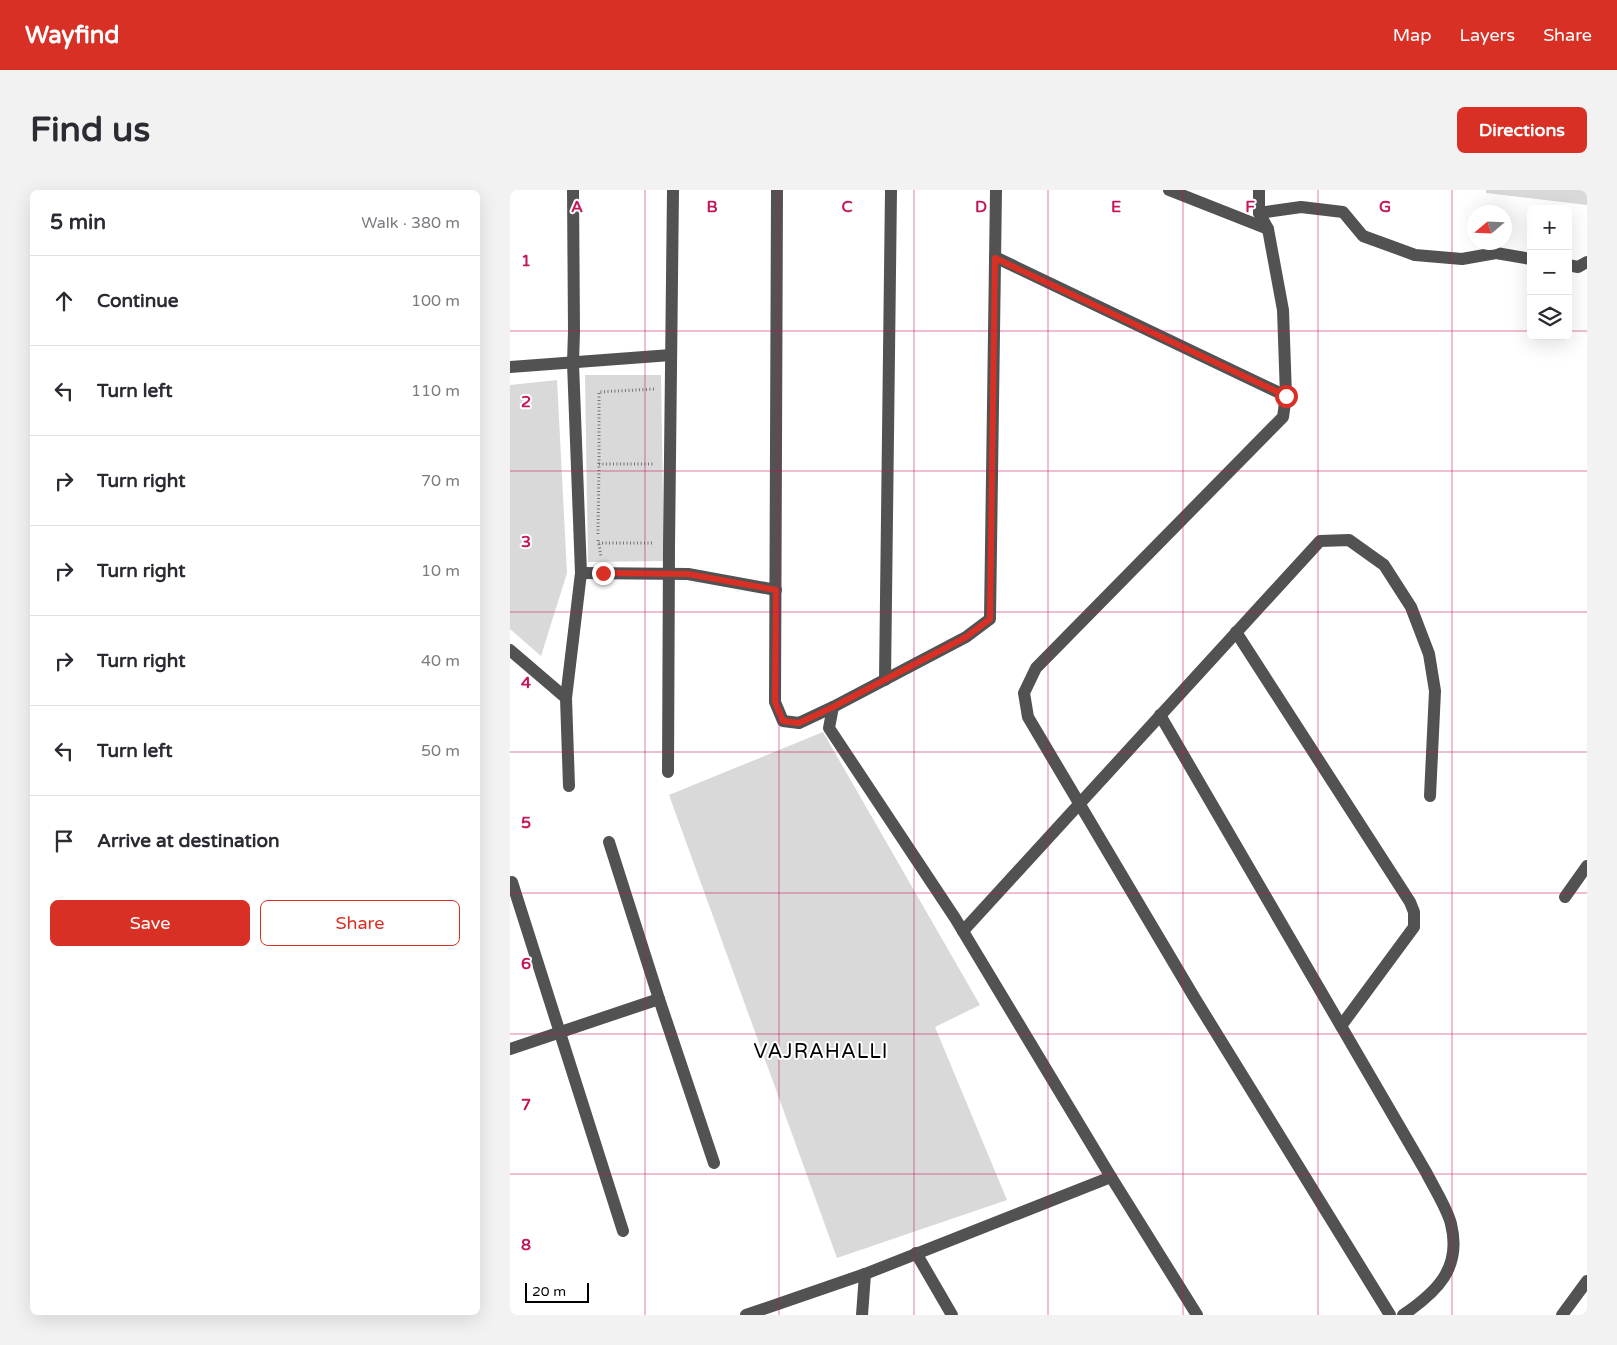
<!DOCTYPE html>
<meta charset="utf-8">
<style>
:root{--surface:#fff;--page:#f2f2f3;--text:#2b2b33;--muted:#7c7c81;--line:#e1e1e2;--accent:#d93025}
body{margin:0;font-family:"Varela Round",sans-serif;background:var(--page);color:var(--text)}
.controls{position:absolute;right:15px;top:15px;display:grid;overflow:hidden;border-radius:8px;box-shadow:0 5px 20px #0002}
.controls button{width:45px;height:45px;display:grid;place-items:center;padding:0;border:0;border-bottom:1px solid var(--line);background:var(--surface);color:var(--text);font:25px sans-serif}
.compass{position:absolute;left:957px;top:15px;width:45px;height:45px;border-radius:50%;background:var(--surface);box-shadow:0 5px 20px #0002;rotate:251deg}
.scale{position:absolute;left:15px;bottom:12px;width:64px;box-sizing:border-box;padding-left:5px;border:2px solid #000;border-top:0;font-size:14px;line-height:18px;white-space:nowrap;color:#000;-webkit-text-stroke:4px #fff;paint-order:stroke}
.stop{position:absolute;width:15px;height:15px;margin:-11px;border:4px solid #d93025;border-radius:50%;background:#fff}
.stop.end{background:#d93025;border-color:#fff;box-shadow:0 1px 5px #0008}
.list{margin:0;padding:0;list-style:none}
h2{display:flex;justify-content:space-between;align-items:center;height:65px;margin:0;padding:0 20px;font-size:21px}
h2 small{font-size:16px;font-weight:400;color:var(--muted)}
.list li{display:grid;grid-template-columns:32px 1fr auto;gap:15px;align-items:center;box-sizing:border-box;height:90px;padding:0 20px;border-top:1px solid var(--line)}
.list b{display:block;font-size:19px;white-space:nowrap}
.list em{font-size:16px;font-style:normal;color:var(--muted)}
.actions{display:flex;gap:10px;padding:15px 20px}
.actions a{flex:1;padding:11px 0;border:1px solid var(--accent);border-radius:8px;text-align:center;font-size:18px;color:var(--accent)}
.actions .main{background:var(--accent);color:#fff}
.icon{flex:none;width:28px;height:28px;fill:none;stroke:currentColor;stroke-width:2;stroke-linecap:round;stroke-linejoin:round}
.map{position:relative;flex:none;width:1077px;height:1125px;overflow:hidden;border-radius:8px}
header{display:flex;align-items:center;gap:30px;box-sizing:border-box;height:70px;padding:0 25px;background:var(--accent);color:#fff}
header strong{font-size:24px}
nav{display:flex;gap:28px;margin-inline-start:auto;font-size:18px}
.intro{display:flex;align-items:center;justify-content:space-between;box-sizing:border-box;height:120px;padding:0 30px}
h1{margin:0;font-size:35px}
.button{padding:12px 22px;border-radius:8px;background:var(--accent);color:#fff;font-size:18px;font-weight:700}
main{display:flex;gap:30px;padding:0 30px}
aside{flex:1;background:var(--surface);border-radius:8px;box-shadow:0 5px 20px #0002}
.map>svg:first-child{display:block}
.green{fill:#d9d9d9}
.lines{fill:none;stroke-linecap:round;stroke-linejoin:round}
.path{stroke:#747474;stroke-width:3;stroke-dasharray:1 2.5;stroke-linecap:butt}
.minor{stroke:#525252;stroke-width:12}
.route{stroke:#d93025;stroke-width:6}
.grid{fill:none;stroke:#c2185b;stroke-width:1;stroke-opacity:0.55}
.labels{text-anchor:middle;stroke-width:4;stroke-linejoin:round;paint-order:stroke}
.quarter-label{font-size:20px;letter-spacing:1px;fill:#000;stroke:#fff}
.grid-label{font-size:16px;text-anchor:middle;font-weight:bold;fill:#c2185b;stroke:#fff;stroke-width:4;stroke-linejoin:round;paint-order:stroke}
</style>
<header>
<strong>Wayfind</strong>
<nav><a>Map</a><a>Layers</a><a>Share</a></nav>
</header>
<div class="intro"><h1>Find us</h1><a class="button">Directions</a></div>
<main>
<aside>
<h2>5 min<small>Walk · 380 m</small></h2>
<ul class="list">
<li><svg class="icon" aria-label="ahead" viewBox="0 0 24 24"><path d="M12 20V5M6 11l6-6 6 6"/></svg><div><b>Continue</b></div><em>100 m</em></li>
<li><svg class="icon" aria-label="left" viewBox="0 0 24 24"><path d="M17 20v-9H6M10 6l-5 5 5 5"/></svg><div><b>Turn left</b></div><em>110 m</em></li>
<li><svg class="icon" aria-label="right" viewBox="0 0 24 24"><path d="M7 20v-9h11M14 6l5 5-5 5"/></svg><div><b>Turn right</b></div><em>70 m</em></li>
<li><svg class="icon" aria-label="right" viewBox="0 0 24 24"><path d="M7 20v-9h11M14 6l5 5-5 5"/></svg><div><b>Turn right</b></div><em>10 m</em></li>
<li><svg class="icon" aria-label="right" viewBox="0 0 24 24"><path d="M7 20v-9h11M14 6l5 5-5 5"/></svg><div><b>Turn right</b></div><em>40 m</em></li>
<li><svg class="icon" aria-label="left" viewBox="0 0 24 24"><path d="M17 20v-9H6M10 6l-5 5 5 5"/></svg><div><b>Turn left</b></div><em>50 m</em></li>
<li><svg class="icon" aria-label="arrive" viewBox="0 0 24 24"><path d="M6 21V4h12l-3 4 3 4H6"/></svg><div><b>Arrive at destination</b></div></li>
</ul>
<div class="actions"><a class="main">Save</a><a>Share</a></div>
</aside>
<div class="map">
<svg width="1077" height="1125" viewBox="0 0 1077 1125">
<rect width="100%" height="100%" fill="#fff"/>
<g class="green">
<path d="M976,0H1077V15L976,3Z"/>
<path d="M75,185H151L154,371L78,372Z"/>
<path d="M47,190L57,383L31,466L0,439V195Z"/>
<path d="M313,542L470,815L425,837L497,1010L327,1068L159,605Z"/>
</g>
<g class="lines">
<g class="path">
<path d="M89,274V202L144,199"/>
<path d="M88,344L89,274H145"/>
<path d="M88,350V353H142"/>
<path d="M89,354L91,367"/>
</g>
<g class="minor">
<path d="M267,0L265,512L273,531L289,533L323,517"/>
<path d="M486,0L480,429L456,447L323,517L319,538L445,728L601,987L687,1125"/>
<path d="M659,0L758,39"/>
<path d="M749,0V23"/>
<path d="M485,67L776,206"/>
<path d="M1058,75L1068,77L1077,72"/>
<path d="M0,177L161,165"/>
<path d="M71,383L178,384L266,400"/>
<path d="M726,442L900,712L904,722V737L831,836"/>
<path d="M0,460L56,508"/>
<path d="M375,490L381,0"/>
<path d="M650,525L916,982C923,996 938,1020 941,1034C952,1078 927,1102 893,1125"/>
<path d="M158,582L159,357L163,0"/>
<path d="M59,596L56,508L71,383L63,173L64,141L63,0"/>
<path d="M99,652L149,809L204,973"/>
<path d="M2,692L113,1041"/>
<path d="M1055,707L1077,676"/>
<path d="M453,741L810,351L839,350L874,375L901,417L919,464L925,501L920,606"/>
<path d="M0,859L149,809"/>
<path d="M406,1063L442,1125"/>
<path d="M236,1125L355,1084L601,987"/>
<path d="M352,1125L355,1084"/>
<path d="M880,1125L684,807L518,527L514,503L526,478L773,227L776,206L773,120L758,39L749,23L791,17L833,22L853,46L905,65L952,69L986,63L1021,69"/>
<path d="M1052,1125L1077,1091"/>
</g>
</g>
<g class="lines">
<path class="route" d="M93,383L178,384L266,400L265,512L273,531L289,533L323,517L456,447L480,429L485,68L776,206"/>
</g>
<path class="grid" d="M135,0V1125M269,0V1125M404,0V1125M538,0V1125M673,0V1125M808,0V1125M942,0V1125M0,141H1021M1058,141H1077M0,281H1077M0,422H1077M0,562H1077M0,703H1077M0,844H1077M0,984H1077"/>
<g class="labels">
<g class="quarter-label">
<text x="311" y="868">VAJRAHALLI</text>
</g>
</g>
<g class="grid-label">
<text x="67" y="22">A</text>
<text x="202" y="22">B</text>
<text x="337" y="22">C</text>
<text x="471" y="22">D</text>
<text x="606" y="22">E</text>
<text x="740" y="22">F</text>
<text x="875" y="22">G</text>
<text x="16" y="76">1</text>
<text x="16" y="217">2</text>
<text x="16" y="357">3</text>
<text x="16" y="498">4</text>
<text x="16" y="638">5</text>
<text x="16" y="779">6</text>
<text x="16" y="920">7</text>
<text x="16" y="1060">8</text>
</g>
</svg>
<div class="controls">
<button>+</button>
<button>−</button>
<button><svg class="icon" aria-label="layers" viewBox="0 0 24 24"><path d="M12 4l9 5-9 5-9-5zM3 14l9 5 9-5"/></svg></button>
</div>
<svg class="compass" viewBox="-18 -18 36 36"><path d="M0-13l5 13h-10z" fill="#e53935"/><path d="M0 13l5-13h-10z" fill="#7c7c81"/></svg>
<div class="scale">20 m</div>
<div class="stop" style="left:776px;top:206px"></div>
<div class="stop end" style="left:93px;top:383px"></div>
</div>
</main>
